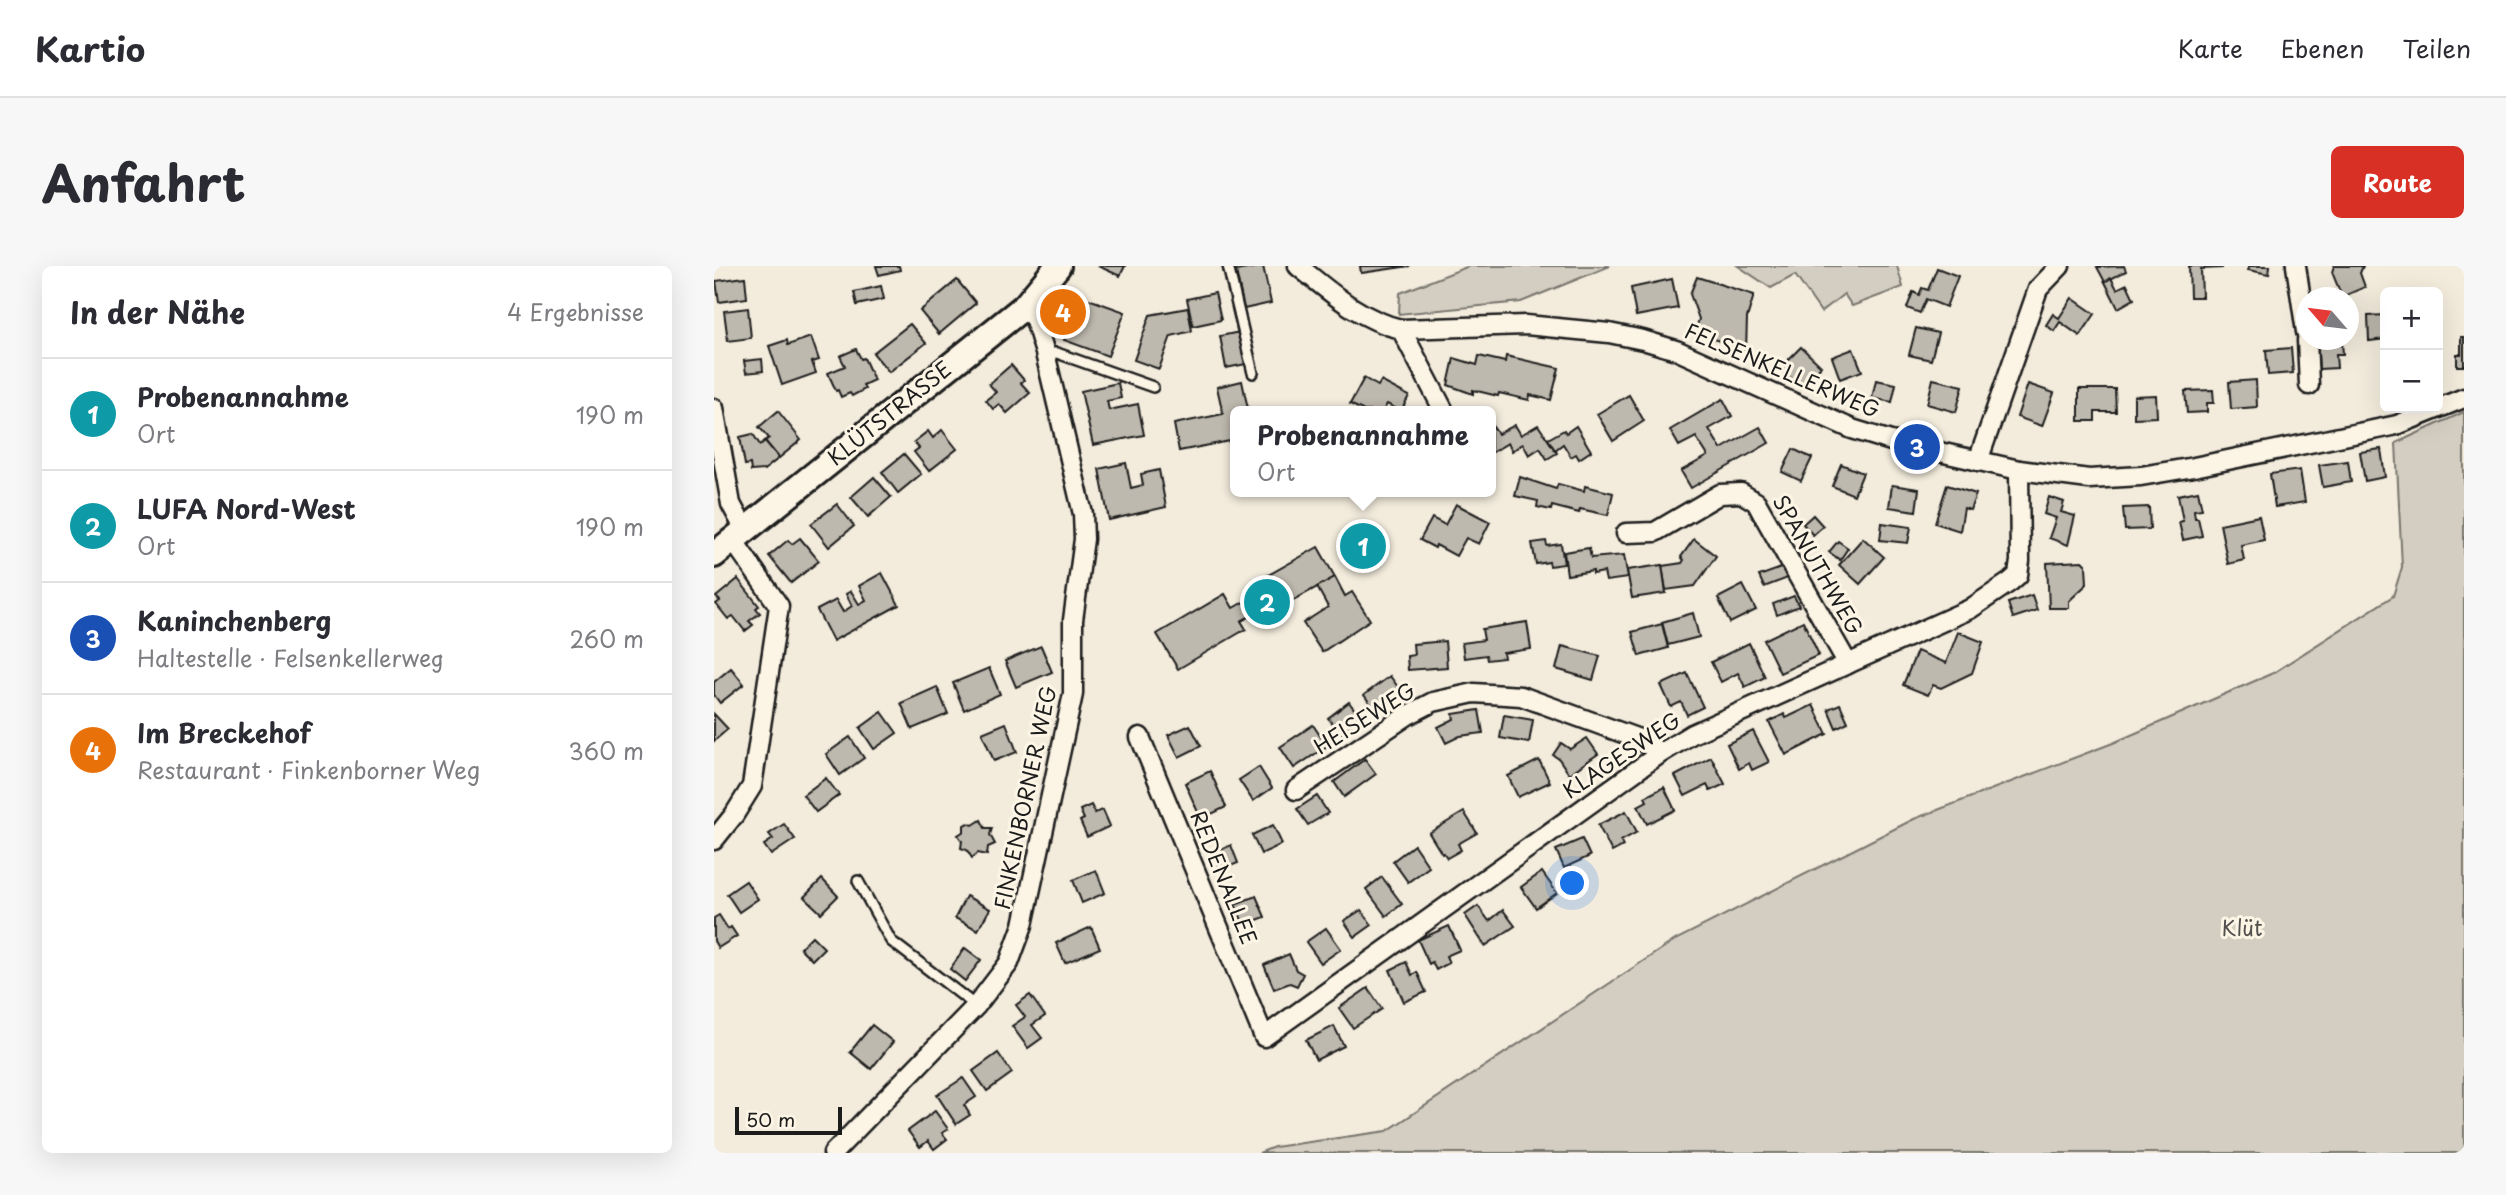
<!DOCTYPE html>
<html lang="de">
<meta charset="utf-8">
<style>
:root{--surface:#fff;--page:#f7f7f7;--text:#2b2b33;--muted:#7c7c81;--line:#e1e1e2;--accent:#d93025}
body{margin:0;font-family:"Playpen Sans",sans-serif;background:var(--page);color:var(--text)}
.controls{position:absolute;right:21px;top:21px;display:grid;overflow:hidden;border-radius:10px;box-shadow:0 7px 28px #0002}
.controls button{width:63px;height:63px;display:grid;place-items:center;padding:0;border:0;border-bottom:2px solid var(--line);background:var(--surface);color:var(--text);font:35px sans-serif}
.compass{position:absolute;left:1582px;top:21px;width:63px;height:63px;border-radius:50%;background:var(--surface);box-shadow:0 7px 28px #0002;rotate:298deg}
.scale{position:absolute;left:21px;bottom:18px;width:107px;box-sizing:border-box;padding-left:7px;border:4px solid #1c1c1c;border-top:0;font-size:19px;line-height:24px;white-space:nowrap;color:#1c1c1c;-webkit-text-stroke:5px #fcf5e5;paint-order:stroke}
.you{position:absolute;left:859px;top:618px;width:24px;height:24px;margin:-18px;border:5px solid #fff;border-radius:50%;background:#1a73e8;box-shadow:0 0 0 10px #1a73e833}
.badge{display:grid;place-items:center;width:46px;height:46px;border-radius:50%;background:var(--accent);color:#fff;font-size:23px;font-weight:700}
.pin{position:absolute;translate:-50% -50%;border:4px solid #fff;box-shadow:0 2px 7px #0006}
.popup{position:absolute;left:516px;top:140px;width:266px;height:91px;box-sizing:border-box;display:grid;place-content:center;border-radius:10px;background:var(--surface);filter:drop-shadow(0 2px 5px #0005);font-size:23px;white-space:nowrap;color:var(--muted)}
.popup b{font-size:26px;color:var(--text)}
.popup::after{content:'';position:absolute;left:50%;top:100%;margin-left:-14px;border:14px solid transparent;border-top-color:var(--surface)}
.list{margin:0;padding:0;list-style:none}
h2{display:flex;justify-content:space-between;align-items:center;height:91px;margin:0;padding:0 28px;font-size:30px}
h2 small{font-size:23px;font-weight:400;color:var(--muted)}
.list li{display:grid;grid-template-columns:46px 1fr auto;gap:21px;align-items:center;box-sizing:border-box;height:112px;padding:0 28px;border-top:2px solid var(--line)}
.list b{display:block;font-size:26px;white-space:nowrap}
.list p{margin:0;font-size:23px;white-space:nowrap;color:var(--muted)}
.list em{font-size:23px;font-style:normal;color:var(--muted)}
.map{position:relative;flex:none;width:1750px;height:887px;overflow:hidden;border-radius:10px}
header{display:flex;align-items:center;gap:42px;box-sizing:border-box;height:98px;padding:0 35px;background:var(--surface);border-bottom:2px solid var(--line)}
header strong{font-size:33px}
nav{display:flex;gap:38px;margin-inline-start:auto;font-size:24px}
.intro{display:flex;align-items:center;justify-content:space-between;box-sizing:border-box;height:168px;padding:0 42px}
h1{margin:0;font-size:49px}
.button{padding:18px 32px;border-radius:10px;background:var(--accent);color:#fff;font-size:24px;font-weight:700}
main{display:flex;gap:42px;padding:0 42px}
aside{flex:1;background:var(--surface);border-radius:10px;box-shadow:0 7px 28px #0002}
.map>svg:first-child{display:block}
.green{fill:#d3cec1;stroke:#78756e;stroke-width:2}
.building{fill:#beb9ae;stroke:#1c1c1c;stroke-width:2}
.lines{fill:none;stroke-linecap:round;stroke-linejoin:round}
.lane-casing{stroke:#1c1c1c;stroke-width:14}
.street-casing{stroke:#1c1c1c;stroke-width:23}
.secondary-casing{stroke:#1c1c1c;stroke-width:30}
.lane{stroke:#fcf5e5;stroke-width:9}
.street{stroke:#fcf5e5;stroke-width:18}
.secondary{stroke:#fcf5e5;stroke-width:24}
.labels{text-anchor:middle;stroke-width:6;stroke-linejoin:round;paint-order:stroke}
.street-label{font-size:21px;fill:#1c1c1c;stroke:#fcf5e5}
.park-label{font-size:21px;fill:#53514e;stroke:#fcf5e5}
</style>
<header>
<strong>Kartio</strong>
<nav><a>Karte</a><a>Ebenen</a><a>Teilen</a></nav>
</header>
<div class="intro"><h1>Anfahrt</h1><a class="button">Route</a></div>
<main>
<aside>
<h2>In der Nähe<small>4 Ergebnisse</small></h2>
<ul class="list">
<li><span class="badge" style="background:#0f9aa8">1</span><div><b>Probenannahme</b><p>Ort</p></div><em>190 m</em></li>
<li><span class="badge" style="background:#0f9aa8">2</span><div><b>LUFA Nord-West</b><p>Ort</p></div><em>190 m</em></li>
<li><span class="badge" style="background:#1a4fb4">3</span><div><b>Kaninchenberg</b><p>Haltestelle · Felsenkellerweg</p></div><em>260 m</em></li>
<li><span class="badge" style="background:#e8710a">4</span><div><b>Im Breckehof</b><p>Restaurant · Finkenborner Weg</p></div><em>360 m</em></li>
</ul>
</aside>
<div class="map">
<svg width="1750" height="887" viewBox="0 0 1750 887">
<rect width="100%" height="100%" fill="#f3ecdd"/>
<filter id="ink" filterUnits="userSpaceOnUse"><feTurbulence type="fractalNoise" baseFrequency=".0143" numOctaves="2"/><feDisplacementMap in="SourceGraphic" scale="14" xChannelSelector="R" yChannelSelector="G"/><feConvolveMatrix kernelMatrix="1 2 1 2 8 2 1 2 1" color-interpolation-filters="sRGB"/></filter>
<g filter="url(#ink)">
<g class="green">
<path d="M755,0H896L807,36L685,48L686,27Z"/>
<path d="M1024,0H1183L1189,21L1138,40L1130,28L1107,46L1081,9L1057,22Z"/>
<path d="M1750,146V887H545L560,881L673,865L961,674L1200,553L1399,477L1559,407L1679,330L1688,301L1682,177Z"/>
</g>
<g class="building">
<path d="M162,0H185L186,4L165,9Z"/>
<path d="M384,0H411L406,10Z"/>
<path d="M549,0L557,37L530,43L522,5Z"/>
<path d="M646,0H696L647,7Z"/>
<path d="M1410,0L1412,5L1391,16L1383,1Z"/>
<path d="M1475,0H1508V2L1487,3L1488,31H1476Z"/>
<path d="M1535,0H1556L1555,8L1534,4Z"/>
<path d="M1620,0H1649L1646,7L1651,21L1628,31L1618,6Z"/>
<path d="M1223,2L1244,10L1232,41L1212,33L1206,47L1193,42L1199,26L1205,29L1208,22L1214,24Z"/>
<path d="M31,11L33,32L5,36L2,15Z"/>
<path d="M983,11L1040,29L1033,52L1032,85L981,66L985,53L976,28Z"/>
<path d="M1397,12L1403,23L1413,18L1420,33L1404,42L1391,16Z"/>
<path d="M958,13L964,42L922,50L917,22Z"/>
<path d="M243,14L262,37L225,68L206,45Z"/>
<path d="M167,20L170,33L143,39L140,26Z"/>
<path d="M501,27L507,54L479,60L473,33Z"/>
<path d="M366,30L411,46L394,90L350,74Z"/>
<path d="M1358,32L1381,48L1366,70L1346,56L1340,65L1332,59L1339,48L1345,52Z"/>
<path d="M34,42L37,72L14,75L10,45Z"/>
<path d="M474,42L478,65L457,70L445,103L420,94L436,49Z"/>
<path d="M1671,49V73L1655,75L1654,50Z"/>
<path d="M196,58L212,77L175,106L159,87Z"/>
<path d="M1202,62L1224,67L1217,94L1195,89Z"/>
<path d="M526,66L532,98L512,102L506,70Z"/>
<path d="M97,71L105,94L98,96L102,107L68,119L55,80L73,74L74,79Z"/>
<path d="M1747,71H1750V100H1743V88H1747Z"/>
<path d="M1603,76H1628L1629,88H1622L1623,102L1605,103Z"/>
<path d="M1087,81L1107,100L1086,121L1066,102Z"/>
<path d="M1577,82L1579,107L1554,109L1552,84Z"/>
<path d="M142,83L147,93L150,92L160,114L149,119L151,123L138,130L136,127L127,131L124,124L122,125L114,107L131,100L126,90Z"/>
<path d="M1139,83L1148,105L1126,113L1118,91Z"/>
<path d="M765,90L791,96L792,90L845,102L837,134L816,129L815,134L785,127L784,130L759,124V128L734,119L740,92L763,99Z"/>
<path d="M48,93L49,105L32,107L30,95Z"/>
<path d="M297,99L310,114L307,117L316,127L293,147L285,138L279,143L272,134L282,126L275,118Z"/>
<path d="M650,112L664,120L667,115L695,130L687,145L673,138L669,145H650L636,138Z"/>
<path d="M1219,113L1249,120L1242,146L1213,138Z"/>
<path d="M1162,114L1182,118L1178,136L1158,132Z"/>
<path d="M1542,114L1543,141L1517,143L1515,116Z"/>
<path d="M528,115L534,143L519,147L521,174L465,185L460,158L509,148L503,121Z"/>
<path d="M404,117L407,132L393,135L395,144L424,138L430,169L379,179L367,125Z"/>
<path d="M1314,118L1340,127L1328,160L1303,151Z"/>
<path d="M1365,123H1401L1402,146H1381V155H1365Z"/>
<path d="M1499,124L1500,137H1493V146L1473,147L1471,125Z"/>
<path d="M915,129L930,155L899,175L883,148Z"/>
<path d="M1442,129L1443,151L1420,152V130Z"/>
<path d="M1009,133L1018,150L995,163L1007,183L1046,161L1055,177L977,222L967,205L994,190L982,171L965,180L956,164Z"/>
<path d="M64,145L87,174L65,192L51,175L55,172L45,161Z"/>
<path d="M777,158L784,168L801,159L807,169L824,159L843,187L833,193L826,182L815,189L809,178L798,185L794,177L777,187Z"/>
<path d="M862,160L877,185L865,193L862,188L857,191L849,178L841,184L834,173L850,164L852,167Z"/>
<path d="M228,164L243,183L215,205L200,186L205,182L200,176L214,165L219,172Z"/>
<path d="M39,168L46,179L51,175L65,192L50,204L37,205L36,198L31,199L26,171Z"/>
<path d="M1079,183L1098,192L1087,215L1068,206Z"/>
<path d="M1667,183L1671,211L1651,215L1646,186Z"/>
<path d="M190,188L207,208L184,227L168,206Z"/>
<path d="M1634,195L1637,216L1609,221L1605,199Z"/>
<path d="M412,197L417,222L429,219L427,208L445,204L452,241L395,254L385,203Z"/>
<path d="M1127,198L1149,207L1140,229L1118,220Z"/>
<path d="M1586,204L1591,236L1561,241L1556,208Z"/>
<path d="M160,211L177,231L154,251L137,231Z"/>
<path d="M806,211L842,223L844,218L870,225L871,220L899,227L894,249L866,243L865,247L838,240L837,244L823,241L824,235L801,230Z"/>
<path d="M1178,219L1205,223L1202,245L1175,241Z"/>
<path d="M1233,219L1262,228L1256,244L1250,242L1246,265L1221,257Z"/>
<path d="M1484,225L1488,243L1480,244L1481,252H1484L1488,270L1469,274L1465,256L1469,255L1464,229Z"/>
<path d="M1335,231L1350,236L1347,246L1361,250L1354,279L1335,272L1342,252L1330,248Z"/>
<path d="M123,238L140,260L115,281L97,258Z"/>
<path d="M742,238L776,256L765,278L752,272L742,290L722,279L721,282L706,274L718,252L731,259Z"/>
<path d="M1435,241L1436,263L1411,264L1409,242Z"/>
<path d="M1099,249L1109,260L1099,269L1089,258Z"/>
<path d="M1545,250L1550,274L1527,279L1530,294L1514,298L1506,258Z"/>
<path d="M1168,257L1197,261L1194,277L1166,274Z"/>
<path d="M86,272L105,295L77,317L55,290L74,274L78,278Z"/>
<path d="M1149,272L1170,291L1146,318L1125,299Z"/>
<path d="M980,273L1002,290L981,320L952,324L948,300L968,297L970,294L967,291Z"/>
<path d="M832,275L833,280L847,278L850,298L836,300L835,296L822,298L818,277Z"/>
<path d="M1124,275L1134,282L1126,294L1115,286Z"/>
<path d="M604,281L621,311L551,350L548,344L527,355L532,363L464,403L443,368L511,328L519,342L540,330L535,320Z"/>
<path d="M875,282L877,292L910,289L914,312L892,315L890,306L879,308V305L853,309L850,286Z"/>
<path d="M1368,295L1372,299L1373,318L1355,335V342H1335L1333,297Z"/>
<path d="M948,299L952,327L918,332L913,304Z"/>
<path d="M1070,301L1074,312L1050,321L1045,310Z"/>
<path d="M168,307L185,339L119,375L103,344L122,334L129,346L138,340L132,328L137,325L145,338L152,334L145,320Z"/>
<path d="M621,311L631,330L638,326L656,354L608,386L589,357L614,341L603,321Z"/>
<path d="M24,313L45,340L42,342L46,347L35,355L39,359L31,365L19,350L14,353L2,338L6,335L2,331Z"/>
<path d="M1029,319L1042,344L1016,357L1004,332Z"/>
<path d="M1318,329L1323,344L1299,352L1294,337Z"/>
<path d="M1080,330L1085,340L1063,349L1059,338Z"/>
<path d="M979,347L985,371L954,379L948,356Z"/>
<path d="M1089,355L1105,389L1066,407L1050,374Z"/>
<path d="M813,356L817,383L789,387L790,392L773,394L772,389L750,392L748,377L770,374L768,363Z"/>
<path d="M948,358L954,382L925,390L918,366Z"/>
<path d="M1244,366L1269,376L1258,407L1227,422L1219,419L1214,429L1189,419L1203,385L1232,397Z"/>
<path d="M731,375L733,401L694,404L693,390L700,389L699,378Z"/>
<path d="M1035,377L1051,411L1031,421L1024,407L1007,416L997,396Z"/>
<path d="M327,380L338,406L302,421L291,395Z"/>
<path d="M848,380L886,390L879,414L842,403Z"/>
<path d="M17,402L30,418L6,437L0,429V416Z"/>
<path d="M275,402L286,428L250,444L239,417Z"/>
<path d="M973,407L989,441L973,449L967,436L957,441L947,419Z"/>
<path d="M676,410L689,428L663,447L650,429Z"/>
<path d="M223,421L234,448L198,463L187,437Z"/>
<path d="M635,436L649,455L628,470L614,452Z"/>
<path d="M1126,438L1134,456L1122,462L1114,443Z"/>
<path d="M1099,439L1113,468L1072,489L1055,456L1070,448L1072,452Z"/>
<path d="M765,444L769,467L746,470L732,477L724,461L740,453L739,448Z"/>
<path d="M168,446L183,467L160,483L146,462Z"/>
<path d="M0,448L14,463L0,475Z"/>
<path d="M790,449L819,454L815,477L786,472Z"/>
<path d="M292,457L303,486L280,495L268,467Z"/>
<path d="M476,459L487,480L465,491L454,469Z"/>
<path d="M599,459L613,480L580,502L566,481Z"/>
<path d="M1039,465L1055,496L1038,504L1035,497L1025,503L1013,478Z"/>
<path d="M136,471L150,492L126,509L112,488Z"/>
<path d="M873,472L884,488L855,508L845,493L839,489L847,477L856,483Z"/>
<path d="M997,491L1011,518L996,525L993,519L971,530L961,510Z"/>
<path d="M651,493L662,508L630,531L620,516Z"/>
<path d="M825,494L836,516L804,531L794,510Z"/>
<path d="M545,501L558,522L539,535L525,514Z"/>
<path d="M496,505L512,541L487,553L471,517Z"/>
<path d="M112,512L125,529L102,546L89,529Z"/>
<path d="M950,521L961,544L933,558L924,540L933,535L931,531Z"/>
<path d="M603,530L614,547L594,559L583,543Z"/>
<path d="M377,539L381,547L389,544L396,560L373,571L366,555L370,553L366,544Z"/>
<path d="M912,545L923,566L907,575L909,580L898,586L884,559Z"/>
<path d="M750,546L763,567L744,578L747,584L733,592L730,587L728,588L715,567Z"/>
<path d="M267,554L271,562H278L276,569L281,578L274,581L273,589L264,587L258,592L253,584L247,582L248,575L244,569L250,565V559L254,557L259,559Z"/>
<path d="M70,558L81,573L57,589L50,579L59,573L55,568Z"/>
<path d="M559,559L568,578L547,588L538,569Z"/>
<path d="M868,573L876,590L850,602L842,584Z"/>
<path d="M517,579L524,597L507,604L500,587Z"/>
<path d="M700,579L715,601L694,616L679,595Z"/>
<path d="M382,604L391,627L368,637L359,614Z"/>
<path d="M828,606L843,627L822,642L807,621Z"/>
<path d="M668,611L688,638L672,650L652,623Z"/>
<path d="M108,613L124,630L107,647L90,631Z"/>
<path d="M32,615L44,633L25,646L13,628Z"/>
<path d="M252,630L276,643L264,664L241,652Z"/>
<path d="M542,630L551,651L530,659L521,638Z"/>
<path d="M764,640L775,655L789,644L801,660L771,680L751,649Z"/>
<path d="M647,644L658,659L641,671L630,655Z"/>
<path d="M5,649L14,663L17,661L23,670L4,682L0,675V652Z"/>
<path d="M735,660L746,684L732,690L735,697L722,704L718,696L715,698L704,674Z"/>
<path d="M377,661L386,682L351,697L342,677Z"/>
<path d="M612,662L627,683L607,697L592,676Z"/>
<path d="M98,670L110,682L98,694L86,682Z"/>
<path d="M251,682L267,694L251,715L236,703Z"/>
<path d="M575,688L582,704L589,708L583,720L576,717L560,723L550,699Z"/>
<path d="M692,696L698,709L703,706L712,726L690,736L676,704Z"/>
<path d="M654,722L668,743L639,762L625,742Z"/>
<path d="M316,729L331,750L318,759L328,772L314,782L298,760L311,751L302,739Z"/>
<path d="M158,759L179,776L157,803L136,786Z"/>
<path d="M620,760L630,780L602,794L592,774Z"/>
<path d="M284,787L298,807L273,825L259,805Z"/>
<path d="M249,812L262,831L250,839L256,849L242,858L223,829Z"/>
<path d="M221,845L234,863L228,867L233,873L220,883L214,875L206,881L194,865Z"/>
</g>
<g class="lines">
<g class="lane-casing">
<g id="lane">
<path d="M514,0L539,107"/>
<path d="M331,87H343L439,121"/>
<path d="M144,615L177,675L262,740"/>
</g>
</g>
<g class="street-casing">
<g id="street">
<path d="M584,0C616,26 647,54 687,63L812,59L895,67L929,74L962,84L1138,163L1177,175L1305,204L1375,213L1427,210L1480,201L1683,159L1750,132"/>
<path d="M1582,0L1592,66"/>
<path d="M687,63L730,145"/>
<path d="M1593,74L1595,119"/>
<path d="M0,142L17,238L31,264"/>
<path d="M1264,195L1324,23L1346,0"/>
<path d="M912,267L941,266L1006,228L1027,227L1042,236L1134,398"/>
<path d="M426,471L550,771L947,487L978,468L1256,343L1296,316L1304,309L1306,295L1305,204"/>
<path d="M582,524L694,449L719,436L760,427L807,430L925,473L947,487"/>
<path d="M0,574L20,549L38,520L65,340L19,274"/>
<path d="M119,887L262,740L295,697L309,659L359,428V354L370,273L369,248L331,87L321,54L311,40"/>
</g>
</g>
<g class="secondary-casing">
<path id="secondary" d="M0,289L311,40L344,0"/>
</g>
<use href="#lane" class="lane"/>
<use href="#street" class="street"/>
<use href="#secondary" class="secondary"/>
</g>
</g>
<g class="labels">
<g class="street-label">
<text transform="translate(1068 105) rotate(23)" y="7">FELSENKELLERWEG</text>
<text transform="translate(176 148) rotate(-39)" y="7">KLÜTSTRASSE</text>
<text transform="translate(1103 299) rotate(60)" y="7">SPANUTHWEG</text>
<text transform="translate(651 453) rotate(-32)" y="7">HEISEWEG</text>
<text transform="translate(908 490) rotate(-34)" y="7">KLAGESWEG</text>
<text transform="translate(312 532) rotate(-78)" y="7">FINKENBORNER WEG</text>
<text transform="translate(509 612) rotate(68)" y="7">REDENALLEE</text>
</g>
<g class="park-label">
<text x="1528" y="670">Klüt</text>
</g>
</g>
</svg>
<div class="controls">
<button>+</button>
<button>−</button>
</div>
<svg class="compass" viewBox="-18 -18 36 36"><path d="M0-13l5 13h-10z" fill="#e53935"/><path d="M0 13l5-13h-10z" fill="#7c7c81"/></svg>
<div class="scale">50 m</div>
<div class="you"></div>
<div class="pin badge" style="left:649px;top:280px;background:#0f9aa8">1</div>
<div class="popup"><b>Probenannahme</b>Ort</div>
<div class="pin badge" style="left:553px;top:336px;background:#0f9aa8">2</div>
<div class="pin badge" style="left:1203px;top:181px;background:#1a4fb4">3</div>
<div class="pin badge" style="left:349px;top:46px;background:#e8710a">4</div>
</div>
</main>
